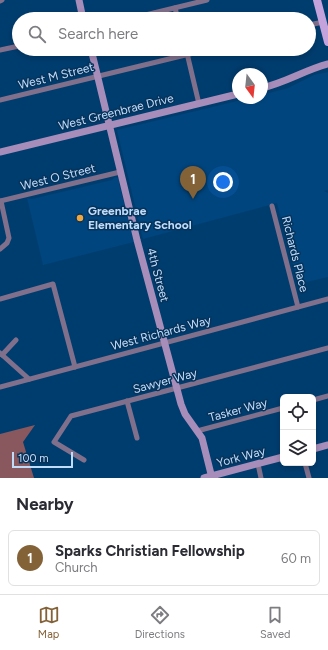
<!DOCTYPE html>
<style>
:root{--surface:#fff;--page:#f2f2f3;--text:#2b2b33;--muted:#7c7c81;--line:#e1e1e2;--accent:#846238}
body{margin:0;font-family:Figtree,sans-serif;background:var(--page);color:var(--text)}
.controls{position:absolute;right:12px;bottom:12px;display:grid;overflow:hidden;border-radius:6px;box-shadow:0 2px 6px #0003}
.controls button{width:36px;height:36px;display:grid;place-items:center;padding:0;border:0;border-bottom:1px solid var(--line);background:var(--surface);color:var(--text);font:20px sans-serif}
.compass{position:absolute;left:232px;top:68px;width:36px;height:36px;border-radius:50%;background:var(--surface);box-shadow:0 2px 6px #0003;rotate:165deg}
.scale{position:absolute;left:12px;bottom:10px;width:61px;box-sizing:border-box;padding-left:4px;border:2px solid #c0dcfb;border-top:0;font-size:11px;line-height:14px;white-space:nowrap;color:#c0dcfb;-webkit-text-stroke:3px #07335a;paint-order:stroke}
.you{position:absolute;left:223px;top:182px;width:14px;height:14px;margin:-10px;border:3px solid #fff;border-radius:50%;background:#1a73e8;box-shadow:0 0 0 6px #1a73e833}
.badge{display:grid;place-items:center;width:26px;height:26px;border-radius:50%;background:var(--accent);color:#fff;font-size:13px;font-weight:700}
.pin{position:absolute;translate:-50% -33px;filter:drop-shadow(0 1px 2px #0008)}
.pin::after{content:'';position:absolute;top:21px;width:14px;height:12px;background:inherit;clip-path:polygon(0 0,100% 0,50% 100%)}
.list{margin:0;padding:0;list-style:none}
h2{display:flex;justify-content:space-between;align-items:center;height:52px;margin:0;padding:0 16px;font-size:17px}
h2 small{font-size:13px;font-weight:400;color:var(--muted)}
.list li{display:grid;grid-template-columns:26px 1fr auto;gap:12px;align-items:center;box-sizing:border-box;height:56px;margin:0 8px 8px;padding:0 8px;border:1px solid var(--line);border-radius:6px}
.list b{display:block;font-size:15px;white-space:nowrap}
.list p{margin:0;font-size:13px;white-space:nowrap;color:var(--muted)}
.list em{font-size:13px;font-style:normal;color:var(--muted)}
.icon{flex:none;width:22px;height:22px;fill:none;stroke:currentColor;stroke-width:2;stroke-linecap:round;stroke-linejoin:round}
.map{position:relative;flex:none;width:328px;height:478px;overflow:hidden}
.search{position:absolute;background:var(--surface);box-shadow:0 2px 6px #0003;left:12px;right:12px;top:12px;height:44px;display:flex;align-items:center;gap:10px;box-sizing:border-box;padding:0 14px;border-radius:22px;color:var(--muted);font-size:15px}
.sheet{height:116px;background:var(--surface)}
nav{display:flex;justify-content:space-around;align-items:center;box-sizing:border-box;height:56px;border-top:1px solid var(--line);background:var(--surface);font-size:11px;color:var(--muted)}
nav a{display:grid;justify-items:center;gap:2px}
nav .on{color:var(--accent)}
.map>svg:first-child{display:block}
.built{fill:#00457e}
.green{fill:#88585e}
.lines{fill:none;stroke-linecap:round;stroke-linejoin:round}
.street{stroke:#81708c;stroke-width:5}
.secondary{stroke:#a78db9;stroke-width:7}
.primary{stroke:#c4a2dc;stroke-width:8}
.poi-dot{fill:#f0a63f;stroke:#07335a;stroke-width:1.5}
.labels{text-anchor:middle;stroke-width:3;stroke-linejoin:round;paint-order:stroke}
.street-label{font-size:12px;fill:#c0dcfb;stroke:#07335a}
.poi-label{font-size:12px;font-weight:bold;fill:#c0dcfb;stroke:#07335a;text-anchor:start}
</style>
<div class="map">
<svg width="328" height="478" viewBox="0 0 328 478">
<rect width="100%" height="100%" fill="#003d6f"/>
<g class="built">
<path d="M328,72V190L324,191L328,193V277L298,284L277,203L143,239L117,130L250,98H262V95L288,88L314,75Z"/>
<path d="M115,177L119,178V184L134,242L43,265L27,198L32,199L112,180Z"/>
</g>
<path class="green" d="M35,425L23,442L34,478H0V434Z"/>
<g class="lines">
<g class="street">
<path d="M0,1L2,0"/>
<path d="M175,8L178,19"/>
<path d="M129,19L207,0"/>
<path d="M309,25L323,22"/>
<path d="M186,49L199,104"/>
<path d="M0,50L19,46"/>
<path d="M0,100L210,49"/>
<path d="M0,201L120,172"/>
<path d="M272,206L298,307"/>
<path d="M0,249L7,243L9,238L1,201"/>
<path d="M0,299L53,284L75,367"/>
<path d="M0,353L29,379"/>
<path d="M2,355L16,340"/>
<path d="M0,387L328,299"/>
<path d="M313,400L328,396"/>
<path d="M127,401L137,438"/>
<path d="M197,431L283,408"/>
<path d="M84,460L54,442L71,416L328,348"/>
<path d="M305,463L309,478"/>
<path d="M258,464L261,478"/>
</g>
<g class="secondary">
<path d="M79,0L83,19"/>
<path d="M91,49L137,240L181,404L185,414L202,438L212,478"/>
<path d="M262,88C285,83 305,70 328,64"/>
<path d="M0,152L238,94"/>
<path d="M313,449L328,445"/>
<path d="M204,478L283,457"/>
</g>
<path class="primary" d="M317,0L328,42"/>
</g>
<circle class="poi-dot" cx="80" cy="218" r="4"/>
<g class="labels">
<g class="street-label">
<text transform="translate(56 76) rotate(-14)" y="4">West M Street</text>
<text transform="translate(116 112) rotate(-14)" y="4">West Greenbrae Drive</text>
<text transform="translate(58 177) rotate(-14)" y="4">West O Street</text>
<text transform="translate(295 254) rotate(76)" y="4">Richards Place</text>
<text transform="translate(158 275) rotate(75)" y="4">4th Street</text>
<text transform="translate(161 333) rotate(-15)" y="4">West Richards Way</text>
<text transform="translate(165 381) rotate(-15)" y="4">Sawyer Way</text>
<text transform="translate(238 410) rotate(-15)" y="4">Tasker Way</text>
<text transform="translate(241 457) rotate(-15)" y="4">York Way</text>
</g>
<g class="poi-label">
<text x="88" y="215">Greenbrae<tspan x="88" dy="14">Elementary School</tspan></text>
</g>
</g>
</svg>
<div class="controls">
<button><svg class="icon" aria-label="locate" viewBox="0 0 24 24"><circle cx="12" cy="12" r="6"/><path d="M12 2v4M12 18v4M2 12h4M18 12h4"/></svg></button>
<button><svg class="icon" aria-label="layers" viewBox="0 0 24 24"><path d="M12 4l9 5-9 5-9-5zM3 14l9 5 9-5"/></svg></button>
</div>
<svg class="compass" viewBox="-18 -18 36 36"><path d="M0-13l5 13h-10z" fill="#e53935"/><path d="M0 13l5-13h-10z" fill="#7c7c81"/></svg>
<div class="scale">100 m</div>
<div class="you"></div>
<div class="pin badge" style="left:193px;top:199px">1</div>
<div class="search"><svg class="icon" aria-label="search" viewBox="0 0 24 24"><circle cx="10" cy="10" r="6"/><path d="M15 15l6 6"/></svg>Search here</div>
</div>
<section class="sheet">
<h2>Nearby<small></small></h2>
<ul class="list">
<li><span class="badge">1</span><div><b>Sparks Christian Fellowship</b><p>Church</p></div><em>60 m</em></li>
</ul>
</section>
<nav>
<a class="on"><svg class="icon" aria-label="map" viewBox="0 0 24 24"><path d="M3 6l6-2 6 2 6-2v14l-6 2-6-2-6 2zM9 4v14M15 6v14"/></svg>Map</a>
<a><svg class="icon" aria-label="directions" viewBox="0 0 24 24"><path d="M12 3l9 9-9 9-9-9zM9 14v-3h6M13 9l2 2-2 2"/></svg>Directions</a>
<a><svg class="icon" aria-label="saved" viewBox="0 0 24 24"><path d="M7 4h10v16l-5-4-5 4z"/></svg>Saved</a>
</nav>
